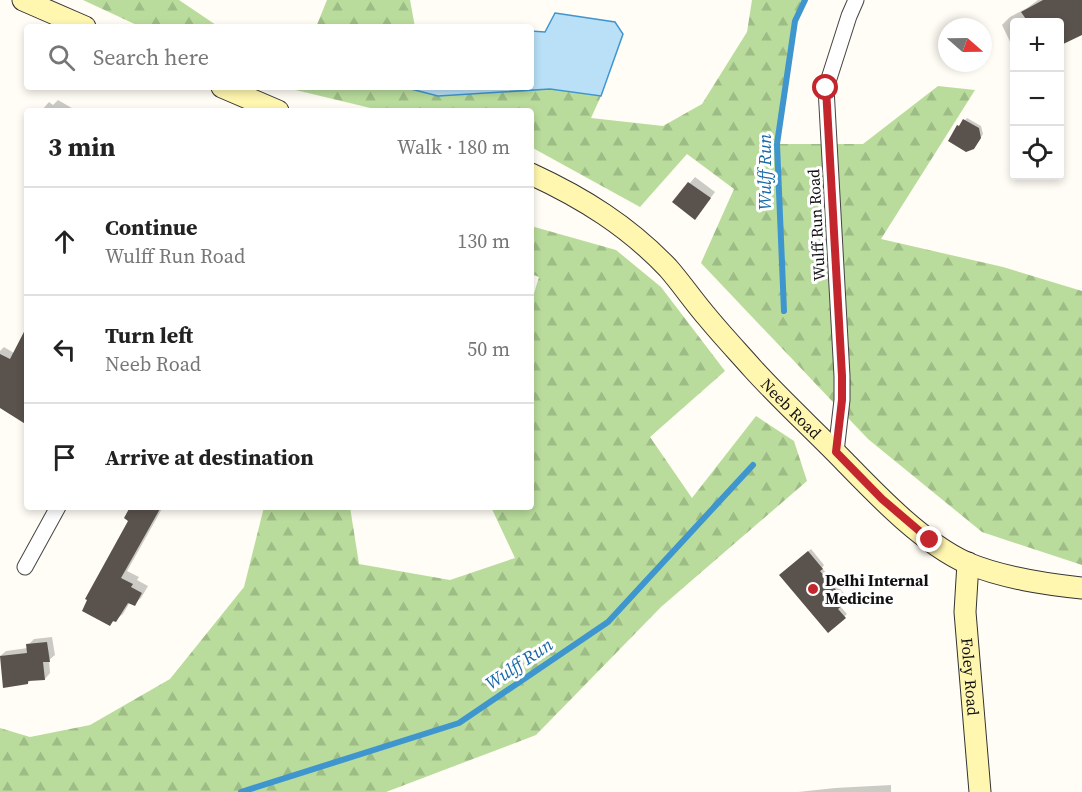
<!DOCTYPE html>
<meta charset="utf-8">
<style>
:root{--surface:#fff;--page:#f6f6f6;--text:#222;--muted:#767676;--line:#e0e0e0}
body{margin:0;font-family:"Source Serif 4",serif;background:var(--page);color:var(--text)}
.controls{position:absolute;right:18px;top:18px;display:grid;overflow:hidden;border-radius:6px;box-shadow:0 3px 9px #0003}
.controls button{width:54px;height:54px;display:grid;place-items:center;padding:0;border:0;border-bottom:2px solid var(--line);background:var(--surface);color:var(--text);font:30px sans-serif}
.compass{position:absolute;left:938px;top:18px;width:54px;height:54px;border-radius:50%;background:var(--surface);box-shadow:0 3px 9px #0003;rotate:110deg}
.stop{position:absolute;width:18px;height:18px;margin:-14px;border:4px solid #c4262e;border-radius:50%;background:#fff}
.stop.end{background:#c4262e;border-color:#fff;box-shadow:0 2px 6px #0008}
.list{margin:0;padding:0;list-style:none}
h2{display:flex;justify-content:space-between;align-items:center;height:78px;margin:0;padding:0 24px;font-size:26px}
h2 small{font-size:20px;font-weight:400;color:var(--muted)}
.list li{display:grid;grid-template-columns:39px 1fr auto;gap:18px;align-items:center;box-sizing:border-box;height:108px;padding:0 24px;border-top:2px solid var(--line)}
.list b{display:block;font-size:22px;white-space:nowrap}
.list p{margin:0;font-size:20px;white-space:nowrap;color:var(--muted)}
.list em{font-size:20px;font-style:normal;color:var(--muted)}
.icon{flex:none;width:33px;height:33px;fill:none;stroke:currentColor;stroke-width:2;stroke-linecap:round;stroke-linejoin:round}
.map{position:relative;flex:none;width:1082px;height:792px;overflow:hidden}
.search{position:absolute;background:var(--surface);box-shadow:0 3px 9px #0003;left:24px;top:24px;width:510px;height:66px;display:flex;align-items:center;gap:15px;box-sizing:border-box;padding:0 21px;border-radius:6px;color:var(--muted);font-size:22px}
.panel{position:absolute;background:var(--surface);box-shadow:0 3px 9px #0003;left:24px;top:108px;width:510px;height:402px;border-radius:6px}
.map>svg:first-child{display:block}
.forest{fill:url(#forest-firs)}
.water{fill:#b9e0f7;stroke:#3f96cf;stroke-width:1.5}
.shadow{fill:#0003}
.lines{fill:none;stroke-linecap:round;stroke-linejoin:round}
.stream{stroke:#3f96cf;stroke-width:6}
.building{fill:#5a524d}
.street-casing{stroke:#444;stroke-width:17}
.secondary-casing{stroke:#333;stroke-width:23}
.street{stroke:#fff;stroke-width:15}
.secondary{stroke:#fff6b0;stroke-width:21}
.route{stroke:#c4262e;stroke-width:8}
.poi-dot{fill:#c4262e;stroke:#fff;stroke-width:2}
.labels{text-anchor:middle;stroke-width:6;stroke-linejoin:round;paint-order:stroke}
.street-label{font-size:16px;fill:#111;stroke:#fff}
.poi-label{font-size:16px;font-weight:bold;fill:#111;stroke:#fff;text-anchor:start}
.water-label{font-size:18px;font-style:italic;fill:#1768a6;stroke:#fff}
</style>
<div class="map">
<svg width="1082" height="792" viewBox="0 0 1082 792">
<defs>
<pattern id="forest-firs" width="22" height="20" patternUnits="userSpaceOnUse" patternTransform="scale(1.5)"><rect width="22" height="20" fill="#b9dc9c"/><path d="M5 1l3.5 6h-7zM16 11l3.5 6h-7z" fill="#9ebc85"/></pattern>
</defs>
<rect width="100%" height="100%" fill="#fffdf5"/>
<g class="forest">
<path d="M83,0H179L219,27H141Z"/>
<path d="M327,0H410L415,27H316Z"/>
<path d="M752,0H805L795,21L778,144H863L938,86L975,90L881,239L1003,267L1082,291V565L982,532L868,439L701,263L734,189L687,154L640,207L531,147V111H383L283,87H403L438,96L550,89L601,96L591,118L663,126L702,104L747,32Z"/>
<path d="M531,226L616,250L661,287L725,371L650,437L692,498L756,416L794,441L807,481L661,607L536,735L386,792H0V728L30,737L90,725L170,679L244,587L264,507H350L359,564L450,580L515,558L491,507H531V303L539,277L531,274Z"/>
</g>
<path class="water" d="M555,13L615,22L623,34L601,96L550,89L438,96L403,87H531V31L545,32Z"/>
<g class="shadow">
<path d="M1038,0H1082V33L1060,22H1014V50L1002,25L1010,17L1027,8Z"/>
<path d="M58,100L77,111L80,108L86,111H41L49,102L53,105Z"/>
<path d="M967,118L981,126L983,134L974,148L950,141L959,126Z"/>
<path d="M695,177L715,192L700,212L674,202Z"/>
<path d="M27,332V423L0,407V351L4,347L14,353Z"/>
<path d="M132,507H163L127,571L139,577L137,580L148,586L141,598L134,604L130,602L123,614L109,625Z"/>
<path d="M811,549L824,565L822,568L848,598L840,606L847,614L828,631L781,575Z"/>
<path d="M52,637L55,655L49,660L50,673L45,679L31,680L28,683L0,656L6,651L28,648V645L34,639Z"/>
<path d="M891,785V792H798L835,788Z"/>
</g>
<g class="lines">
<g class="stream">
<path d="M784,311L777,144L795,21L805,0"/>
<path d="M241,792L459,723L608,622L753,465"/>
</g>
</g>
<g class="building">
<path d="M1043,0H1082V35L1059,46V22H1028L1021,12Z"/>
<path d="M963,119L979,128L981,138L974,149L966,152L948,141L957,125L959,126Z"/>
<path d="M688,182L711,198L695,220L672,202Z"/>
<path d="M27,326V425L0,408V354L10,359Z"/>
<path d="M130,507H161L121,578L133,584L131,587L142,593L135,606L128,603L116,622L113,621L110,626L82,611L87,600L85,599L128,521L124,518Z"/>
<path d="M808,551L823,569L820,571L846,602L838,609L846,618L828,633L779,575Z"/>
<path d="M47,642L50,662H43L45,680L28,681V684L3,688L0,656L27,653L26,644Z"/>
</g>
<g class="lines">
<g class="street-casing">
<g id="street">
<path d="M836,452L842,400V376L826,88L849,16L856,0"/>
<path d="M25,567L58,507"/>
</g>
</g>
<g class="secondary-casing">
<g id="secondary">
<path d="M23,0L85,27"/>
<path d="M222,87L278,111"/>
<path id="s1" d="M531,174C583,198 628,226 668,268C682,284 694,302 708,318C722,335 738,352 753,369C782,401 815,431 845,462C879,497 923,543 967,563C1003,578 1044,584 1082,588"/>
<path id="s2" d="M968,563L965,612L980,792"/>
</g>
</g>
<use href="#street" class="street"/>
<use href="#secondary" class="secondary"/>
</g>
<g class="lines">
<path class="route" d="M826,88L842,376V400L836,452L882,499L930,540"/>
</g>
<circle class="poi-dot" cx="813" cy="589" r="6"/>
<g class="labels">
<g class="street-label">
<text transform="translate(816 225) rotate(-93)" y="6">Wulff Run Road</text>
<text dy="6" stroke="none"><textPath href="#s1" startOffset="354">Neeb Road</textPath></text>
<text dy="6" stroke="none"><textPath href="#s2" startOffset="114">Foley Road</textPath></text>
</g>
<g class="poi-label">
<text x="825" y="586">Delhi Internal<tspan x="825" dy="18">Medicine</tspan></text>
</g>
<g class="water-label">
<text transform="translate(765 172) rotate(-90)" y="6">Wulff Run</text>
<text transform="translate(519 664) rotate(-34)" y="6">Wulff Run</text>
</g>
</g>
</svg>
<div class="controls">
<button>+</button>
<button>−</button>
<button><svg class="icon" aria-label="locate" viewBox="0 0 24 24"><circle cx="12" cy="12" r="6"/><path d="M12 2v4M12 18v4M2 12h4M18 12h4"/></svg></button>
</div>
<svg class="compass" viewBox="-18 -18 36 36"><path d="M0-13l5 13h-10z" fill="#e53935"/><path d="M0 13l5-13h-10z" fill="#767676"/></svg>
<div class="stop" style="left:826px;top:88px"></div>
<div class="stop end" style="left:930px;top:540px"></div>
<div class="search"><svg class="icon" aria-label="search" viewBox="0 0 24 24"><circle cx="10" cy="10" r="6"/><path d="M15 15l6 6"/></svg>Search here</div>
<section class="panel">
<h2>3 min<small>Walk · 180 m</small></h2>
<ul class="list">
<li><svg class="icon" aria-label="ahead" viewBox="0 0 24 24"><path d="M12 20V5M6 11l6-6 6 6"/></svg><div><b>Continue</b><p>Wulff Run Road</p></div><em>130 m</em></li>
<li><svg class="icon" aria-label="left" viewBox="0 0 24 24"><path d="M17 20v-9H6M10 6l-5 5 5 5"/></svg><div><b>Turn left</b><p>Neeb Road</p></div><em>50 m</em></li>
<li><svg class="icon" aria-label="arrive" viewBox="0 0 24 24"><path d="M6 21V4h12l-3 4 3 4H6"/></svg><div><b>Arrive at destination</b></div></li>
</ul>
</section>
</div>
